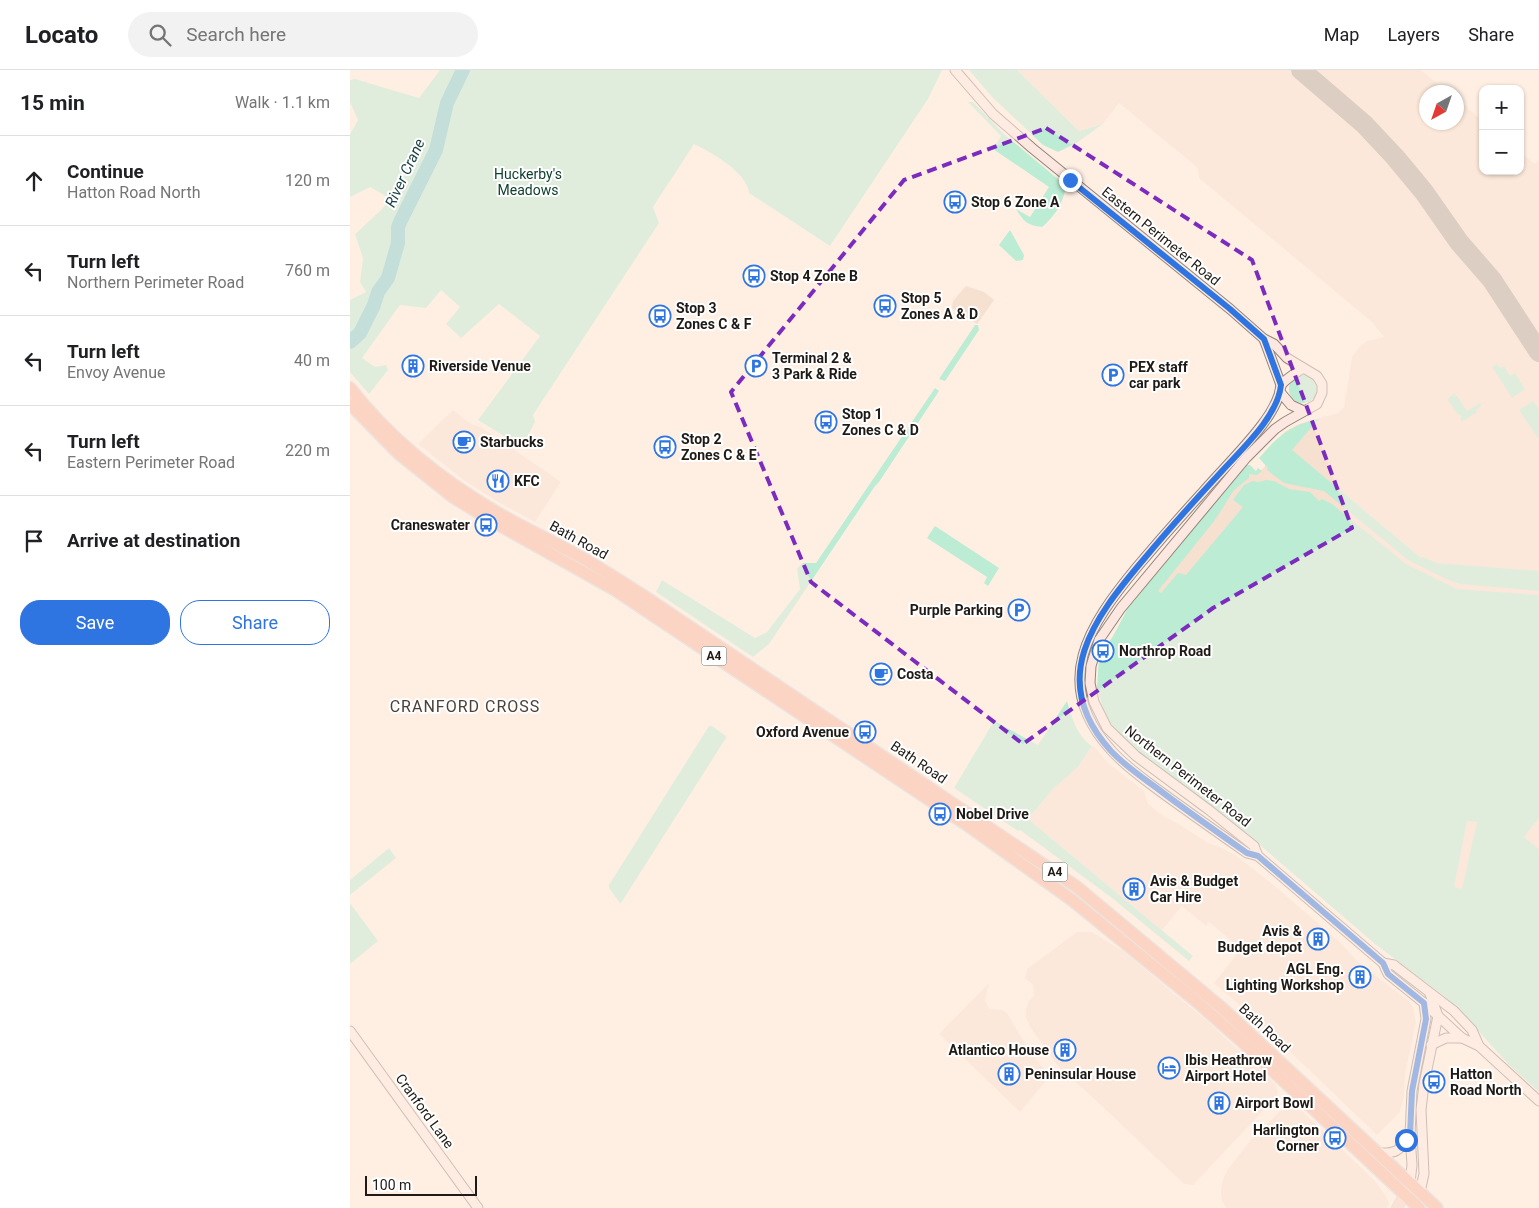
<!DOCTYPE html>
<meta charset="utf-8">
<style>
:root{--surface:#fff;--page:#f2f2f2;--text:#202124;--muted:#757577;--line:#e0e0e0;--accent:#2f75e1}
body{margin:0;font-family:Roboto,sans-serif;background:var(--page);color:var(--text)}
.controls{position:absolute;right:15px;top:15px;display:grid;overflow:hidden;border-radius:10px;box-shadow:0 1px 4px #0004}
.controls button{width:45px;height:45px;display:grid;place-items:center;padding:0;border:0;border-bottom:1px solid var(--line);background:var(--surface);color:var(--text);font:25px sans-serif}
.compass{position:absolute;left:1069px;top:15px;width:45px;height:45px;border-radius:50%;background:var(--surface);box-shadow:0 1px 4px #0004;rotate:220deg}
.scale{position:absolute;left:15px;bottom:12px;width:112px;box-sizing:border-box;padding-left:5px;border:2px solid #1f1a15;border-top:0;font-size:14px;line-height:18px;white-space:nowrap;color:#1f1a15;-webkit-text-stroke:4px #fff;paint-order:stroke}
.stop{position:absolute;width:15px;height:15px;margin:-11px;border:4px solid #2f75e1;border-radius:50%;background:#fff}
.stop.end{background:#2f75e1;border-color:#fff;box-shadow:0 1px 5px #0008}
.list{margin:0;padding:0;list-style:none}
h2{display:flex;justify-content:space-between;align-items:center;height:65px;margin:0;padding:0 20px;font-size:21px}
h2 small{font-size:16px;font-weight:400;color:var(--muted)}
.list li{display:grid;grid-template-columns:32px 1fr auto;gap:15px;align-items:center;box-sizing:border-box;height:90px;padding:0 20px;border-top:1px solid var(--line)}
.list b{display:block;font-size:19px;white-space:nowrap}
.list p{margin:0;font-size:16px;white-space:nowrap;color:var(--muted)}
.list em{font-size:16px;font-style:normal;color:var(--muted)}
.actions{display:flex;gap:10px;padding:15px 20px}
.actions a{flex:1;padding:11px 0;border:1px solid var(--accent);border-radius:20px;text-align:center;font-size:18px;color:var(--accent)}
.actions .main{background:var(--accent);color:#fff}
.icon{flex:none;width:28px;height:28px;fill:none;stroke:currentColor;stroke-width:2;stroke-linecap:round;stroke-linejoin:round}
.map{position:relative;flex:none;width:1189px;height:1138px;overflow:hidden}
header{display:flex;align-items:center;gap:30px;box-sizing:border-box;height:70px;padding:0 25px;background:var(--surface);border-bottom:1px solid var(--line)}
header strong{font-size:24px}
nav{display:flex;gap:28px;margin-inline-start:auto;font-size:18px}
.search{width:350px;height:45px;background:var(--page);display:flex;align-items:center;gap:12px;box-sizing:border-box;padding:0 18px;border-radius:28px;color:var(--muted);font-size:19px}
main{display:flex}
aside{flex:1;background:var(--surface)}
.map>svg:first-child{display:block}
.built{fill:#f6e0cf}
.green{fill:#bcecd3;fill-rule:evenodd}
.lines{fill:none;stroke-linecap:round;stroke-linejoin:round}
.river{stroke:#7dcbce;stroke-width:14}
.taxiway{stroke:#b2a69c;stroke-width:20}
.secondary-casing{stroke:#93857a;stroke-width:11}
.primary-casing{stroke:#d7d6d5;stroke-width:12}
.highway-casing{stroke:#d7d6d5;stroke-width:14}
.secondary{stroke:#fce8e1;stroke-width:9}
.primary{stroke:#f9d1c4;stroke-width:10}
.highway{stroke:#f5b39c;stroke-width:11}
.route{stroke:#2f75e1;stroke-width:6}
.marked{fill:none;stroke:#7b2cbf;stroke-width:4;stroke-dasharray:10 6;stroke-linejoin:round}
.labels{text-anchor:middle;stroke-width:4;stroke-linejoin:round;paint-order:stroke}
.shield{fill:#fff;stroke:#625f5b;stroke-width:1}
.shield-label{font-size:12px;font-weight:bold;fill:#1f1a15}
.park-label{font-size:14px;fill:#0e412d;stroke:#fff}
.poi-label{font-size:14px;font-weight:bold;fill:#1f1a15;stroke:#fff;text-anchor:start}
.street-label{font-size:14px;fill:#1f1a15;stroke:#fff}
.water-label{font-size:15px;font-style:italic;fill:#1a3f41;stroke:#fff}
.quarter-label{font-size:16px;letter-spacing:1px;fill:#4c4037;stroke:#fff}
</style>
<header>
<strong>Locato</strong>
<div class="search"><svg class="icon" aria-label="search" viewBox="0 0 24 24"><circle cx="10" cy="10" r="6"/><path d="M15 15l6 6"/></svg>Search here</div>
<nav><a>Map</a><a>Layers</a><a>Share</a></nav>
</header>
<main>
<aside>
<h2>15 min<small>Walk · 1.1 km</small></h2>
<ul class="list">
<li><svg class="icon" aria-label="ahead" viewBox="0 0 24 24"><path d="M12 20V5M6 11l6-6 6 6"/></svg><div><b>Continue</b><p>Hatton Road North</p></div><em>120 m</em></li>
<li><svg class="icon" aria-label="left" viewBox="0 0 24 24"><path d="M17 20v-9H6M10 6l-5 5 5 5"/></svg><div><b>Turn left</b><p>Northern Perimeter Road</p></div><em>760 m</em></li>
<li><svg class="icon" aria-label="left" viewBox="0 0 24 24"><path d="M17 20v-9H6M10 6l-5 5 5 5"/></svg><div><b>Turn left</b><p>Envoy Avenue</p></div><em>40 m</em></li>
<li><svg class="icon" aria-label="left" viewBox="0 0 24 24"><path d="M17 20v-9H6M10 6l-5 5 5 5"/></svg><div><b>Turn left</b><p>Eastern Perimeter Road</p></div><em>220 m</em></li>
<li><svg class="icon" aria-label="arrive" viewBox="0 0 24 24"><path d="M6 21V4h12l-3 4 3 4H6"/></svg><div><b>Arrive at destination</b></div></li>
</ul>
<div class="actions"><a class="main">Save</a><a>Share</a></div>
</aside>
<div class="map">
<svg width="1189" height="1138" viewBox="0 0 1189 1138">
<rect width="100%" height="100%" fill="#ffefe3"/>
<g class="built">
<path d="M667,0H1071L1098,22H1076V52H1106L1107,29L1133,51V101H1170V82L1185,94L1189,90V1022L1158,994L1116,947L1094,926L768,575L895,403H909L915,396L917,380L936,361L949,354L988,343L994,337L1002,287L1010,276L1017,271L1034,267L1022,252L849,108L848,98L769,33L753,54L729,61Z"/>
<path d="M616,216L634,222L644,230L627,254L602,238L603,231Z"/>
<path d="M103,340L121,354L131,357L211,412L185,452L150,433L115,411L68,374Z"/>
<path d="M743,675L758,693L794,721L798,734L812,745L827,753L858,773L870,777L884,784L926,817L993,875L1008,892L1059,931L1063,937L1066,953L1055,1004L1054,1027L1049,1043L1027,1065L909,952L864,913L891,879L859,852L856,856L832,836L812,860L678,749L703,719L728,697Z"/>
<path d="M727,862H742L773,881L857,951L926,1015L928,1021L926,1027L843,1115L834,1114L755,1039L708,996L680,957L676,947V939L679,930L684,926L683,914L675,909L677,899Z"/>
<path d="M639,913L635,931L639,939L653,940L657,943L680,982L700,1006L670,1042L589,964Z"/>
<path d="M944,1038L952,1041L1025,1111L1037,1128L1039,1134L1037,1138H876L872,1131L871,1122L872,1112L878,1099L900,1071L930,1041Z"/>
</g>
<g class="green">
<path d="M90,0H592L578,29L480,176L399,123C397,102 362,83 344,74L303,137L309,153L183,345L185,352L172,377L128,350L190,266L149,234L111,268L96,254L110,237L91,220L76,238L50,235L12,288L25,297L36,295L38,300L19,324L0,302V230L16,222L10,212L13,188L5,164L30,141L41,129L20,117L0,127V64L8,50L0,32V10L5,9L69,28Z"/>
<path d="M619,0H667L729,61L753,54L728,72L708,82L693,75L642,27Z"/>
<path d="M618,32H623L654,64L709,110L715,121C712,135 703,148 692,157C677,155 674,152 666,139L680,147L699,117L643,79L651,66Z"/>
<path d="M660,160L674,185L673,190L666,191L649,175Z"/>
<path d="M625,255H628L629,260L595,311L589,309Z"/>
<path d="M1147,294L1150,298L1154,296L1160,306L1165,303L1175,319L1162,328L1142,297Z"/>
<circle cx="953" cy="319" r="14"/>
<path d="M585,318L589,321L529,412L525,416L419,574L403,587L306,522L312,510L405,568L417,562L450,519L447,499L452,493H466Z"/>
<path d="M1105,323L1106,324L1104,326H1107L1117,341L1130,333L1132,335L1126,340L1127,342L1112,352L1110,349L1112,346L1109,344L1108,345L1097,329Z"/>
<path d="M1183,331L1189,339V370L1169,340Z"/>
<path d="M971,348L965,353L942,380L1071,488L1073,487L1087,493L1189,501V521L1110,514L1096,509L1058,490L974,421L934,413L917,400L918,398L909,388C930,364 940,356 971,348Z"/>
<path d="M896,395H900L906,401L908,398L912,401L907,405L899,404V408L884,420L865,450L808,521L811,523L828,503L836,505L893,437L883,430L894,415L903,411L909,412L916,410L924,411L939,419L960,422L969,431L972,429L982,434L1056,494L1107,519L1189,525V748L1174,767L1189,779V1022L1158,994L1116,947L1094,926L1025,874L911,776L856,732L798,690L768,663L755,645L747,618L749,588L763,566L778,538ZM1117,751L1127,752L1112,819L1104,817Z"/>
<path d="M585,456L649,498L638,516L634,513L637,507L577,468Z"/>
<path d="M717,631C722,648 727,666 742,676L728,697L703,719L678,749L843,886L839,891L762,828L670,760L668,761L604,718L644,651L688,675Z"/>
<path d="M359,656H362L376,666V668L271,833H270L259,818V815Z"/>
<path d="M39,778L46,788L0,825V810Z"/>
<path d="M0,833L28,871L0,894Z"/>
</g>
<g class="lines">
<path class="river" d="M0,272L10,263L24,235L28,222L38,208L48,173V157L51,150L86,80L97,33L113,0"/>
<path class="taxiway" d="M951,0L1014,54L1045,87L1074,122L1109,172L1142,210L1189,282"/>
<g class="secondary-casing">
<g id="secondary">
<path d="M605,0L643,44L682,78L880,239L914,269L924,274L937,288L967,306L972,314V323L967,334L935,352L925,359L896,388L771,538L749,570L741,596L740,613L744,632L757,658L786,686L859,740L904,776L908,786"/>
<path d="M914,269L931,315"/>
<path d="M953,298C946,303 937,308 932,314C930,317 930,322 929,325C925,336 919,346 912,355C894,379 872,400 852,423C830,447 808,472 787,497C739,555 700,613 761,680C774,695 791,707 807,719C837,741 867,762 897,783L908,786L1033,893L1038,904L1074,933L1112,968L1129,976L1189,1031"/>
<path d="M930,322L941,335L954,341"/>
<path d="M1033,893L1044,895L1104,941L1122,960L1129,976"/>
<path d="M0,961L128,1138"/>
<path d="M1081,975L1096,968H1112"/>
<path d="M1028,1083C1048,1084 1049,1080 1060,1065"/>
<path d="M1060,1113L1062,1095L1060,1065L1062,1021L1076,949L1074,933"/>
<path d="M1070,1122L1074,1104L1071,1040L1074,1014L1088,946L1080,924"/>
</g>
</g>
<g class="primary-casing">
<path id="primary" d="M1047,1138L1058,1119"/>
</g>
<g class="highway-casing">
<g id="highway">
<path d="M0,318C40,369 93,411 148,443C177,460 207,473 236,490C255,501 275,514 294,526L727,817L872,938L1087,1138"/>
<path d="M0,334L49,384L103,427L142,451L265,520L620,757L722,830L846,931L889,969L1069,1138"/>
</g>
</g>
<use href="#secondary" class="secondary"/>
<use href="#primary" class="primary"/>
<use href="#highway" class="highway"/>
</g>
<g class="lines">
<path class="route" d="M720,110L880,239L914,269L931,315C928,346 892,379 872,401C845,430 819,459 794,489C744,548 696,610 761,681C775,696 792,707 808,719C837,741 867,762 897,783L908,786L1033,893L1038,904L1074,933L1076,949L1062,1021L1060,1065L1056,1070"/>
</g>
<path d="M0 0H1189V1138H0ZM696,58L902,190L1002,458L863,538L673,674L461,512L381,322L554,110Z" fill="#ffefe3" fill-opacity=".55" fill-rule="evenodd"/>
<path class="marked" d="M696,58L902,190L1002,458L863,538L673,674L461,512L381,322L554,110Z"/>
<defs>
<g id="bus-ring" transform="scale(1.125)"><circle r="9.5" fill="#fff" stroke="#2f75e1" stroke-width="1.5"/><path d="M-5-6H5V4H4V6H2V4H-2V6H-4V4H-5ZM-3.5-4V0h7V-4ZM-3.5 1.2v1.5H-2V1.2ZM2 1.2v1.5H3.5V1.2Z" fill="#2f75e1"/></g>
<g id="building-ring" transform="scale(1.125)"><circle r="9.5" fill="#fff" stroke="#2f75e1" stroke-width="1.5"/><path d="M-4-6H4V6H1V3H-1V6H-4ZM-2.5-4.3h1.7v1.8h-1.7ZM.8-4.3h1.7v1.8H.8ZM-2.5-1h1.7V.8h-1.7ZM.8-1h1.7V.8H.8Z" fill="#2f75e1"/></g>
<g id="parking-ring" transform="scale(1.125)"><circle r="9.5" fill="#fff" stroke="#2f75e1" stroke-width="1.5"/><path d="M-3.5-5.5H1a3.5 3.5 0 0 1 0 7H-1V5.5H-3.5ZM-1-3.4V-.6H.8a1.4 1.4 0 0 0 0-2.8Z" fill="#2f75e1"/></g>
<g id="cafe-ring" transform="scale(1.125)"><circle r="9.5" fill="#fff" stroke="#2f75e1" stroke-width="1.5"/><path d="M-5.5-4.5H6V0H3Q3 3.5 0 3.5H-2.5Q-5.5 3.5-5.5 0ZM3-3.2v2h1.7v-2ZM-6 4.5H4V6H-6Z" fill="#2f75e1"/></g>
<g id="restaurant-ring" transform="scale(1.125)"><circle r="9.5" fill="#fff" stroke="#2f75e1" stroke-width="1.5"/><path d="M-5-6h1v4h1v-4h1v4h1v-4h1v5L-1.5 .5V6h-2V.5L-5-1ZM5-6V6H3V1.5H1.5Q1.5-4 5-6Z" fill="#2f75e1"/></g>
<g id="hotel-ring" transform="scale(1.125)"><circle r="9.5" fill="#fff" stroke="#2f75e1" stroke-width="1.5"/><path d="M-6-4.5h1.5V1H6V5H4.5V3h-9V5H-6ZM-4 0a1.8 1.8 0 1 1 3.6 0ZM.5 0V-2.5h3Q6-2.5 6 0Z" fill="#2f75e1"/></g>
</defs>
<g fill-rule="evenodd">
<use href="#bus-ring" x="605" y="132"/>
<use href="#bus-ring" x="404" y="206"/>
<use href="#bus-ring" x="535" y="236"/>
<use href="#bus-ring" x="310" y="246"/>
<use href="#building-ring" x="63" y="296"/>
<use href="#parking-ring" x="406" y="296"/>
<use href="#parking-ring" x="763" y="305"/>
<use href="#bus-ring" x="476" y="352"/>
<use href="#cafe-ring" x="114" y="372"/>
<use href="#bus-ring" x="315" y="377"/>
<use href="#restaurant-ring" x="148" y="411"/>
<use href="#bus-ring" x="136" y="455"/>
<use href="#parking-ring" x="669" y="540"/>
<use href="#bus-ring" x="753" y="581"/>
<use href="#cafe-ring" x="531" y="604"/>
<use href="#bus-ring" x="515" y="662"/>
<use href="#bus-ring" x="590" y="744"/>
<use href="#building-ring" x="784" y="819"/>
<use href="#building-ring" x="968" y="869"/>
<use href="#building-ring" x="1010" y="907"/>
<use href="#building-ring" x="715" y="980"/>
<use href="#hotel-ring" x="819" y="998"/>
<use href="#building-ring" x="659" y="1004"/>
<use href="#bus-ring" x="1084" y="1012"/>
<use href="#building-ring" x="869" y="1033"/>
<use href="#bus-ring" x="985" y="1068"/>
</g>
<g class="labels">
<g class="shield">
<rect x="351.5" y="576.5" width="25" height="19" rx="4"/>
<rect x="692.5" y="792.5" width="25" height="19" rx="4"/>
</g>
<g class="shield-label">
<text x="364" y="590">A4</text>
<text x="705" y="806">A4</text>
</g>
<g class="park-label">
<text x="178" y="109">Huckerby's<tspan x="178" dy="16">Meadows</tspan></text>
</g>
<g class="poi-label">
<text x="621" y="137">Stop 6 Zone A</text>
<text x="420" y="211">Stop 4 Zone B</text>
<text x="551" y="233">Stop 5<tspan x="551" dy="16">Zones A &amp; D</tspan></text>
<text x="326" y="243">Stop 3<tspan x="326" dy="16">Zones C &amp; F</tspan></text>
<text x="422" y="293">Terminal 2 &amp;<tspan x="422" dy="16">3 Park &amp; Ride</tspan></text>
<text x="79" y="301">Riverside Venue</text>
<text x="779" y="302">PEX staff<tspan x="779" dy="16">car park</tspan></text>
<text x="492" y="349">Stop 1<tspan x="492" dy="16">Zones C &amp; D</tspan></text>
<text x="331" y="374">Stop 2<tspan x="331" dy="16">Zones C &amp; E</tspan></text>
<text x="130" y="377">Starbucks</text>
<text x="164" y="416">KFC</text>
<text x="120" y="460" text-anchor="end">Craneswater</text>
<text x="653" y="545" text-anchor="end">Purple Parking</text>
<text x="769" y="586">Northrop Road</text>
<text x="547" y="609">Costa</text>
<text x="499" y="667" text-anchor="end">Oxford Avenue</text>
<text x="606" y="749">Nobel Drive</text>
<text x="800" y="816">Avis &amp; Budget<tspan x="800" dy="16">Car Hire</tspan></text>
<text x="952" y="866" text-anchor="end">Avis &amp;<tspan x="952" dy="16">Budget depot</tspan></text>
<text x="994" y="904" text-anchor="end">AGL Eng.<tspan x="994" dy="16">Lighting Workshop</tspan></text>
<text x="699" y="985" text-anchor="end">Atlantico House</text>
<text x="835" y="995">Ibis Heathrow<tspan x="835" dy="16">Airport Hotel</tspan></text>
<text x="675" y="1009">Peninsular House</text>
<text x="1100" y="1009">Hatton<tspan x="1100" dy="16">Road North</tspan></text>
<text x="885" y="1038">Airport Bowl</text>
<text x="969" y="1065" text-anchor="end">Harlington<tspan x="969" dy="16">Corner</tspan></text>
</g>
<g class="street-label">
<text transform="translate(811 166) rotate(39)" y="5">Eastern Perimeter Road</text>
<text transform="translate(229 470) rotate(29)" y="5">Bath Road</text>
<text transform="translate(569 692) rotate(34)" y="5">Bath Road</text>
<text transform="translate(838 706) rotate(38)" y="5">Northern Perimeter Road</text>
<text transform="translate(915 958) rotate(43)" y="5">Bath Road</text>
<text transform="translate(75 1041) rotate(54)" y="5">Cranford Lane</text>
</g>
<g class="water-label">
<text transform="translate(55 103) rotate(-65)" y="5">River Crane</text>
</g>
<g class="quarter-label">
<text x="115" y="642">CRANFORD CROSS</text>
</g>
</g>
</svg>
<div class="controls">
<button>+</button>
<button>−</button>
</div>
<svg class="compass" viewBox="-18 -18 36 36"><path d="M0-13l5 13h-10z" fill="#e53935"/><path d="M0 13l5-13h-10z" fill="#757577"/></svg>
<div class="scale">100 m</div>
<div class="stop" style="left:1056px;top:1070px"></div>
<div class="stop end" style="left:720px;top:110px"></div>
</div>
</main>
